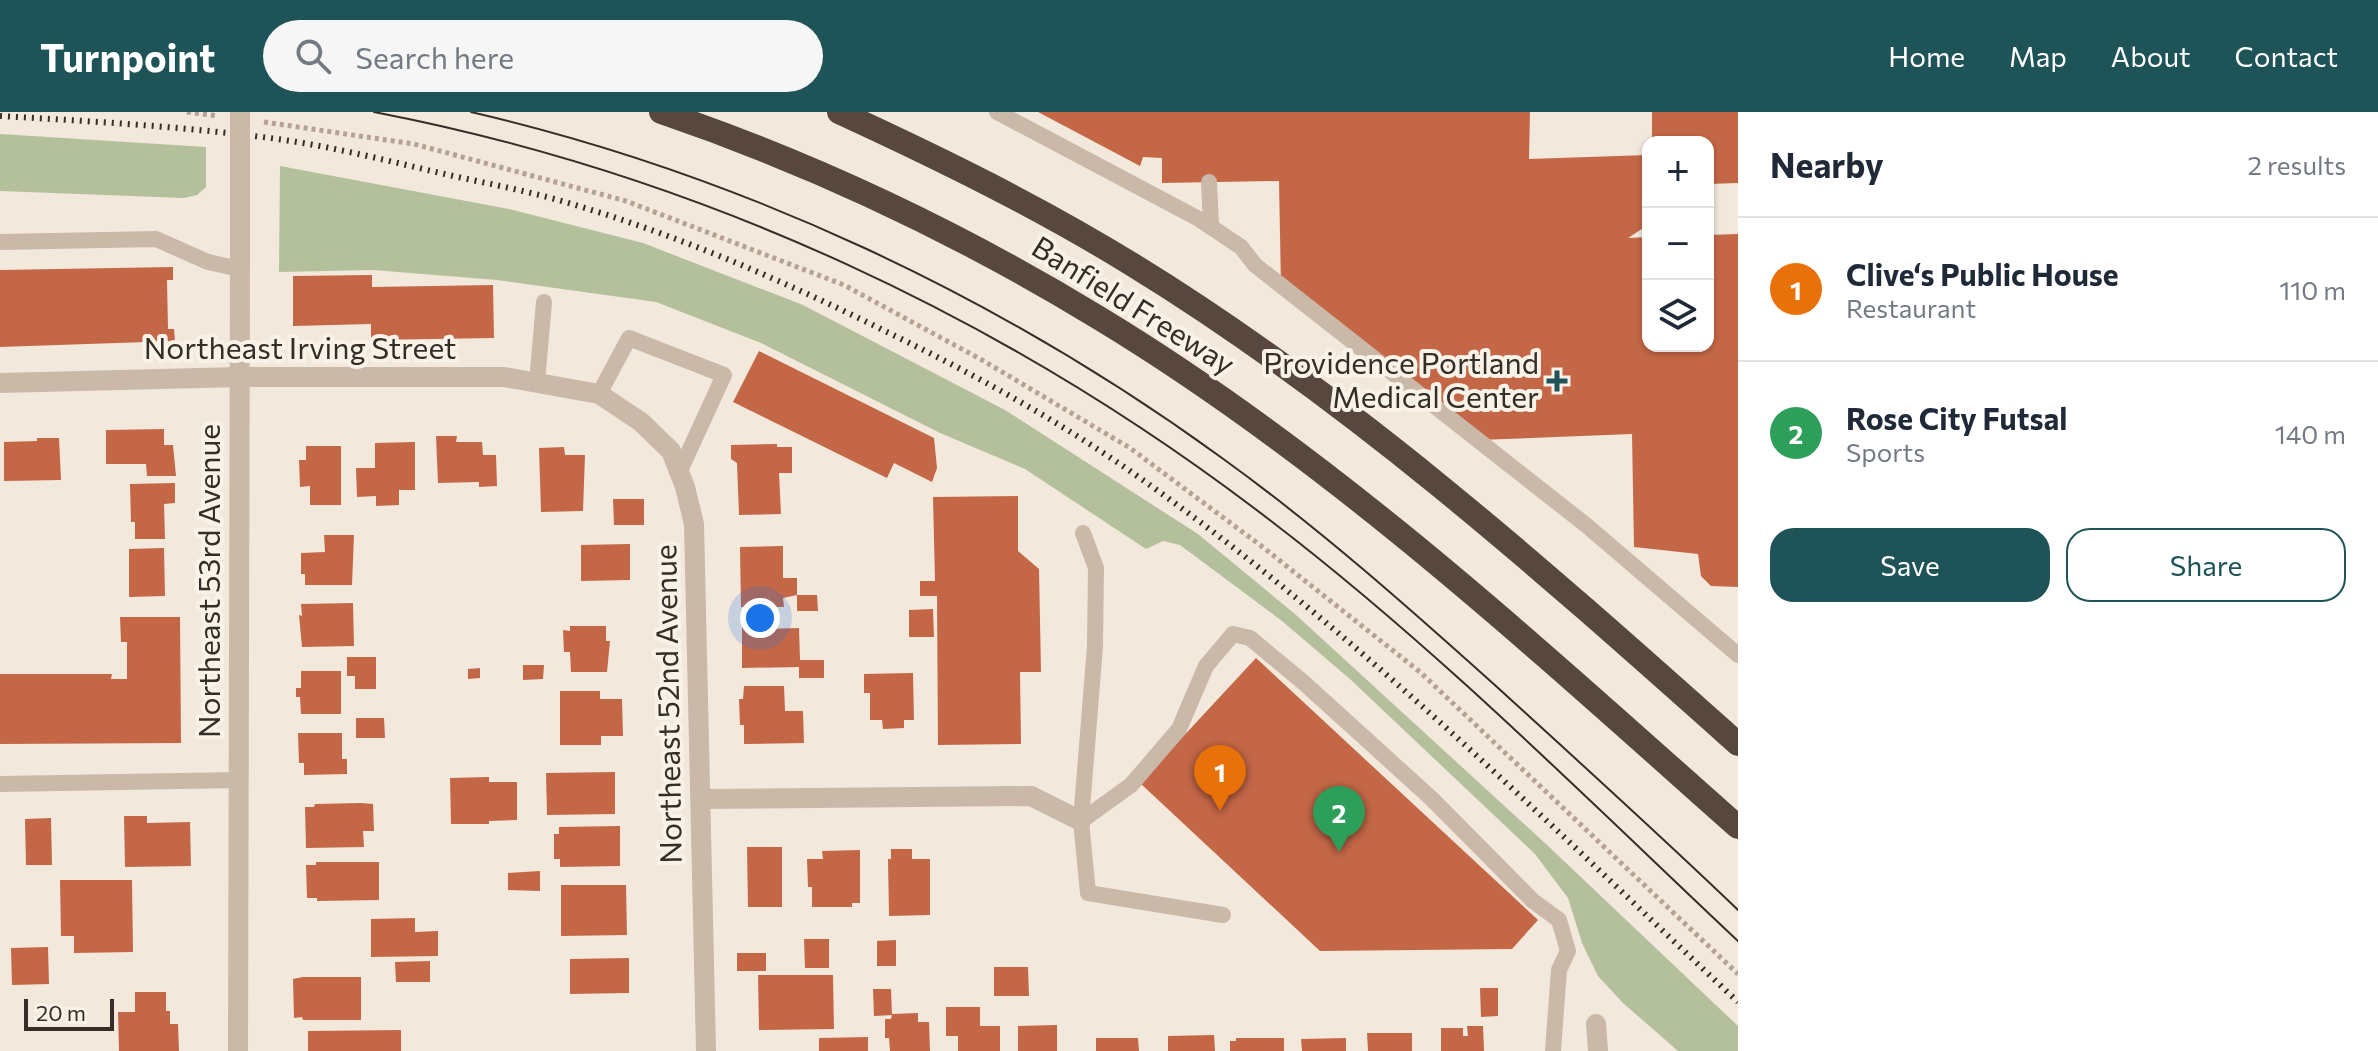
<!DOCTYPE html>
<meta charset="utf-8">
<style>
:root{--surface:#fff;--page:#f6f6f7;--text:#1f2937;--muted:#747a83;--line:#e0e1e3;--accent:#1e5357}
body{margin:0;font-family:Commissioner,sans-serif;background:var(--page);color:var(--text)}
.controls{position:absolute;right:24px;top:24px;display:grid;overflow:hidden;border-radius:16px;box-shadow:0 2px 6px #0004}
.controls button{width:72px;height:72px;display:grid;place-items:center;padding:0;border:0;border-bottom:2px solid var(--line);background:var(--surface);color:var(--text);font:40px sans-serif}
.scale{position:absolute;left:24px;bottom:20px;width:90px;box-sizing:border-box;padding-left:8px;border:4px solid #362d28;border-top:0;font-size:22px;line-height:28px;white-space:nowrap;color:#362d28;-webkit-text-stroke:6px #f9f2e8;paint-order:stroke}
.you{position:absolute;left:760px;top:506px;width:28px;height:28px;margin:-20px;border:6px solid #fff;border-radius:50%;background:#1a73e8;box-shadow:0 0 0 12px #1a73e833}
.badge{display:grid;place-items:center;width:52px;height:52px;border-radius:50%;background:var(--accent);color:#fff;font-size:26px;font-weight:700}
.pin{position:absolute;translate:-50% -66px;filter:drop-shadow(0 2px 4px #0008)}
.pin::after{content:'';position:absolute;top:42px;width:28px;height:24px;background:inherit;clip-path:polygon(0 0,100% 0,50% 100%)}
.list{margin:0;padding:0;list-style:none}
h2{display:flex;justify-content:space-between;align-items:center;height:104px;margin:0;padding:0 32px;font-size:34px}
h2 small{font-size:26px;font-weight:400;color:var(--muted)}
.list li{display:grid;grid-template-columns:52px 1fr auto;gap:24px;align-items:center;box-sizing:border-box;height:144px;padding:0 32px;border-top:2px solid var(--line)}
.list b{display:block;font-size:30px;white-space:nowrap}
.list p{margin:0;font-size:26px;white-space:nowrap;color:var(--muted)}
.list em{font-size:26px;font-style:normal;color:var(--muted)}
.actions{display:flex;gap:16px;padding:24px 32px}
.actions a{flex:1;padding:18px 0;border:2px solid var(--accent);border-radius:24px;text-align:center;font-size:28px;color:var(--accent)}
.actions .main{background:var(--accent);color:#fff}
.icon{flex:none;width:44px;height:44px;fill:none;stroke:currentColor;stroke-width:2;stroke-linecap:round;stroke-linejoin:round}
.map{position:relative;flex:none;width:1738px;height:939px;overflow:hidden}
header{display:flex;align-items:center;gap:48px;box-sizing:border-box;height:112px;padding:0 40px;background:var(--accent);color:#fff}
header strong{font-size:38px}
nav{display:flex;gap:44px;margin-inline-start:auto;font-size:28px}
.search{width:560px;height:72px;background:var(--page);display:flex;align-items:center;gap:20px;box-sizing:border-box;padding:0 28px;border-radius:44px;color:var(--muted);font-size:30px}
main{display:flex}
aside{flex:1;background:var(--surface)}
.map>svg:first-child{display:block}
.green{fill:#b4c09c}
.building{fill:#c46747}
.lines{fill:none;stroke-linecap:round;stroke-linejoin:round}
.path{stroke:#b5a292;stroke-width:5;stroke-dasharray:4 4;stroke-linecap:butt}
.lane{stroke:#cab8a8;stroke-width:16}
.street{stroke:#cab8a8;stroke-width:20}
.highway{stroke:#57473f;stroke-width:24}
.tram{stroke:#362d28;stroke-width:2}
.rail{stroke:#362d28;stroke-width:6;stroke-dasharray:2 6;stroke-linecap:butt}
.street-bridge{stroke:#cab8a8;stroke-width:20}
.poi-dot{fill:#1e5357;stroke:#f9f2e8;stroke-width:3}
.labels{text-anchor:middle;stroke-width:8;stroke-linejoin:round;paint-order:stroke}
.street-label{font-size:30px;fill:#362d28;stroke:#f9f2e8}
.poi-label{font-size:30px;fill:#362d28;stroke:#f9f2e8;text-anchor:end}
</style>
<header>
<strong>Turnpoint</strong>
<div class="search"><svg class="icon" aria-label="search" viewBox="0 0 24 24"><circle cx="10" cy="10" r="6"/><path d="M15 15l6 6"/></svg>Search here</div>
<nav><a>Home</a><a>Map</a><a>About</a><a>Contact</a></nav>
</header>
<main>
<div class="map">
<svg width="1738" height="939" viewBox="0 0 1738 939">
<rect width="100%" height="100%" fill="#f2e8dc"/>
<g class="green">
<path d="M0,22L206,35V75L197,83L184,86L0,79Z"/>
<path d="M280,54L509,97L643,131L803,193L1005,298L1198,422L1295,502L1546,732L1738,914V939H1678L1623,891L1598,864L1582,831L1568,786L1535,742L1351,568L1282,509L1180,433L1163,429L1146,437L1025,357L940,321L761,231L656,190L497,168L373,158L279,160Z"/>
</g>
<g class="building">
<path d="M1038,0H1530L1529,47L1648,43V113L1628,126L1648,125V234H1708V123L1738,122V475L1711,474L1701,464L1698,442L1634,435L1632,322L1478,328L1281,174L1279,69L1162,71V46L1143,45L1140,54Z"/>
<path d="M1652,0H1738V71L1708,72V30H1652Z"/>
<path d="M173,155V168H167L168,217H174L175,229L0,235V158Z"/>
<path d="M372,163V175L493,173L494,226L371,228V212L293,214V164Z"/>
<path d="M759,239L934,326L937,356L932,370L894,351L887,366L733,290Z"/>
<path d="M164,317V333H173L176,364H147L146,352H106V318Z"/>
<path d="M436,324H457L456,330H482L483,343H496L497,374L479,375V370L438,371Z"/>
<path d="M37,326H59L61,368L4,369V330L37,329Z"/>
<path d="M415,330V378H399V393L376,394V384L357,385L356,356H375V331Z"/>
<path d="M777,332V335H792V361H779L781,402L739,403L737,351L731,347V333Z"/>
<path d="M306,334H341V393H310V374L300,375L299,348H306Z"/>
<path d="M564,335L565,343H585L583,399L541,400L539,336Z"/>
<path d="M175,371V391L164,392L165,427H135V410H131L130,372Z"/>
<path d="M1018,384V439L1039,457L1041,560H1020L1021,632L938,633L937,484H920V469H935L933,385Z"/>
<path d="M613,387H644V413H614Z"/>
<path d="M324,423H354L352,473H305V462H301V441L325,440Z"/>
<path d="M630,432V468L581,469V433Z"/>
<path d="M783,434V466H797V483L783,486L784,495H741L740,435Z"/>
<path d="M164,436L165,484L129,485V437Z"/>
<path d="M797,483H817L818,499H797Z"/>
<path d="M353,491L354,534L302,535L299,503L302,504L301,492Z"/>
<path d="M933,497L934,525H909V498Z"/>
<path d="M120,505H180L181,631L0,632V562H112L111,567H127V530H121Z"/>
<path d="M742,511H761V517L799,516L800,548H824V566H799V555L742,556Z"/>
<path d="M570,514H606V529H610L607,560H571L570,540H564L563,518L570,519Z"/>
<path d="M347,545H376V577H355V564H347Z"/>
<path d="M1256,546L1538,808L1512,837L1320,839L1140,671Z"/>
<path d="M523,553H544L543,567L523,568Z"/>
<path d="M480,556V566L468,567V557Z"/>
<path d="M301,559H341V602H301L300,585H296V576H301Z"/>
<path d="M913,561L914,608H904V616L883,617L882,608H870V581H864V562Z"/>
<path d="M744,574H784L785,599H803L804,631L744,632V613H740L739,587H743Z"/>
<path d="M560,579H600V587H622L623,624H601V633H560Z"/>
<path d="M356,606H384L385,626H356Z"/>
<path d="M298,621H342V647H347V662L304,663V651H299Z"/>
<path d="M615,660V702L547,703L546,661Z"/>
<path d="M489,665V670H517V708L489,709V712H451L450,666Z"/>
<path d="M361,691L373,692L374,719H363L364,735L306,736L305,695H314L315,692Z"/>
<path d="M124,704H147V711L190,710L191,754L125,755Z"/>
<path d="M51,706L52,753H26L25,707Z"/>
<path d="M620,714V754L560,755V747H554V722H559V715Z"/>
<path d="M747,735H782V795H748Z"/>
<path d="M891,737H912V747H930V803L889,804L888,747H891Z"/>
<path d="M860,738V791H852V795H812V775H808L807,747H823L822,739Z"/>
<path d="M316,750H379V788L317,789V786H307L306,753H316Z"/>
<path d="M540,759V779L508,778V761Z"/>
<path d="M60,768H132L133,840L74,841V824H61Z"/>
<path d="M561,773H626L627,823L561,824Z"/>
<path d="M415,806V820L438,819V844L371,845V807Z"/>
<path d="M804,827H829V856H805Z"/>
<path d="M896,828V854H877V829Z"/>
<path d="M48,835L49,872L12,873L11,836Z"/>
<rect x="737" y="841" width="29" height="18"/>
<path d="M629,846V881L570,882V847Z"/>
<path d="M430,849V870H396L395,850Z"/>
<path d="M994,855H1028L1029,884H994Z"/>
<path d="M758,863H833L834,917L759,918Z"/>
<path d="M303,865H361V908H303L302,905L294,906L293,867Z"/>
<path d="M1480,876H1498V904L1481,905Z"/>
<path d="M873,877H891L892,903L874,904Z"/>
<path d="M135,880H166V899H170V912H178L179,939H119L118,900H135Z"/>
<path d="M946,895H980V914H1000V939H958V924H946Z"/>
<path d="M918,901V910H929L930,939H890L889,926H885V907H891L892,902Z"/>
<path d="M1057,913V939H1018V914Z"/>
<path d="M1467,914H1483L1484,939H1441V916H1463V924H1468Z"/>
<path d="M401,918V939H308V919Z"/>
<path d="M1367,921H1412V939H1368Z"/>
<path d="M1214,923L1215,939H1168V924Z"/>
<path d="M868,925V939H819V926Z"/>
<path d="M1096,926H1138L1139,939H1096Z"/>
<path d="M1236,926H1284V939H1230V929H1236Z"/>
<path d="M1346,926V939H1302L1301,927Z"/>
</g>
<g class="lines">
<g class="path">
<path d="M187,0L218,4"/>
<path d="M264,10L414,32L626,89L844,173L982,248L1130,336L1260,433L1420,560L1738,862"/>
</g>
<g class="lane">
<path d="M997,0L1199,107L1241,135L1255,153L1586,413L1738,543"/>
<path d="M1209,70L1211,114"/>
<path d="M0,130L156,127L208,150L240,157"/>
<path d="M537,270L544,190"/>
<path d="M599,282L629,226L724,263L679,361"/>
<path d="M1083,421L1096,456L1095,534L1081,709L1088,781L1223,803"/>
<path d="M0,672L239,668"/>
<path d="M1081,709L1131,673L1179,617L1206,554L1233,522L1250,526L1303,570L1432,687L1533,789L1559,808L1568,839L1559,858L1553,939"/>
</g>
<g class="street">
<path d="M0,271L240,265H504L599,282L641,310L671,339L685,375L694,412L706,939"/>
<path d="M701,687L1031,684L1081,709"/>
<path d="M1596,912L1598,939"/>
<path d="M238,939L240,136"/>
</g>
<g class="highway">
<path d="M661,0C814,52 961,122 1099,206C1332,347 1535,535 1738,715"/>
<path d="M839,0C939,46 1039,95 1133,153C1353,288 1546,461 1738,632"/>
</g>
<g class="tram">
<path d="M374,0C701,63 1009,207 1271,409C1437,536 1586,686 1738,829"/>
<path d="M471,0C739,62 999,184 1222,346C1319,416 1408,495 1497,575C1578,649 1659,722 1738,798"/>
</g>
<path class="rail" d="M0,4C87,9 175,14 262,25C321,32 381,47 440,61C479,70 519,77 558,88C671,120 780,167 885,219C976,263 1065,312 1147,371C1361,524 1547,710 1738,890"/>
<path class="street-bridge" d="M240,136V0"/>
</g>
<path class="poi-dot" d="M1553 257h8v8h8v8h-8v8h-8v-8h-8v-8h8z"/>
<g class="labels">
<g class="street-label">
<text transform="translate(1133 194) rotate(32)" y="10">Banfield Freeway</text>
<text x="300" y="247">Northeast Irving Street</text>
<text transform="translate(210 469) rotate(-90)" y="10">Northeast 53rd Avenue</text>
<text transform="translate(669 592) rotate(-91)" y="10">Northeast 52nd Avenue</text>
</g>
<g class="poi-label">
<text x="1539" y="262">Providence Portland<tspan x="1539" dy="34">Medical Center</tspan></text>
</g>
</g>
</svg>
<div class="controls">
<button>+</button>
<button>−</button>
<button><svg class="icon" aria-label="layers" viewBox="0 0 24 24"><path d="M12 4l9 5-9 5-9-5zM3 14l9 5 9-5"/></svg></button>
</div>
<div class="scale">20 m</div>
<div class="you"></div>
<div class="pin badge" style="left:1220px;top:699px;background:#e8710a">1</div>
<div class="pin badge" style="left:1339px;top:740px;background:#2e9e5b">2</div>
</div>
<aside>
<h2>Nearby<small>2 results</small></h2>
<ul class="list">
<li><span class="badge" style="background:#e8710a">1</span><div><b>Clive‘s Public House</b><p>Restaurant</p></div><em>110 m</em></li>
<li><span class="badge" style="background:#2e9e5b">2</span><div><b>Rose City Futsal</b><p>Sports</p></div><em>140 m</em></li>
</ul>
<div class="actions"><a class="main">Save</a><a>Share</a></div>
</aside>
</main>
